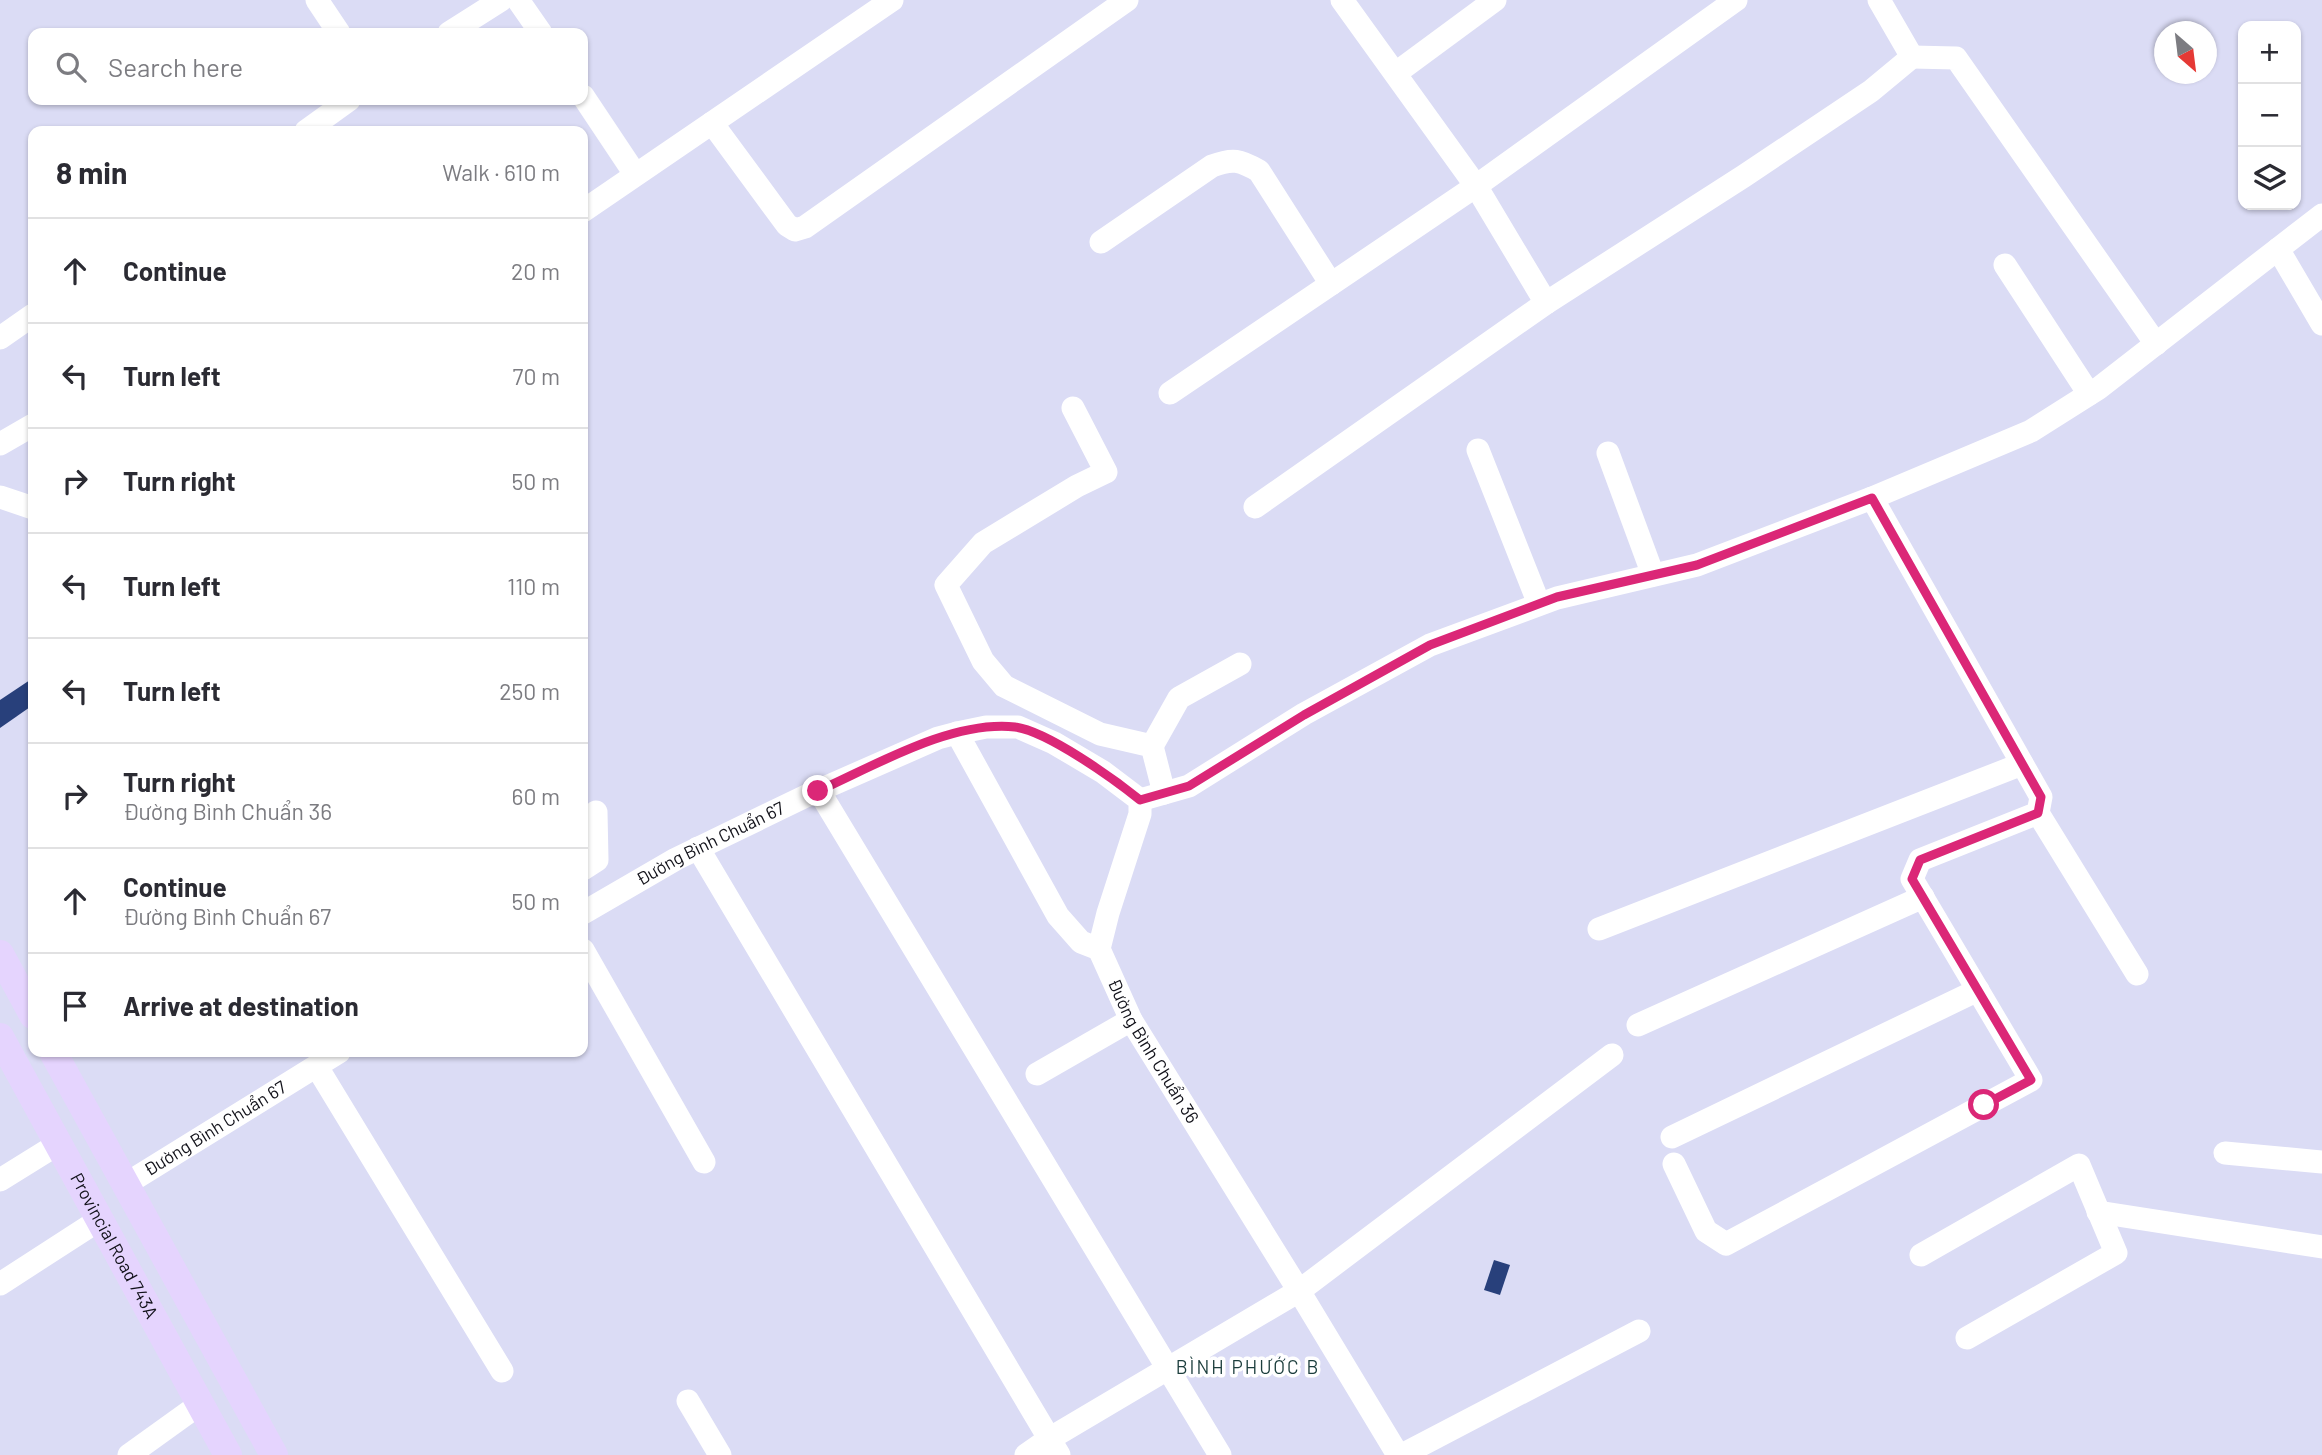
<!DOCTYPE html>
<meta charset="utf-8">
<style>
:root{--surface:#fff;--page:#f2f2f3;--text:#2b2b33;--muted:#7c7c81;--line:#e1e1e2}
body{margin:0;font-family:Barlow,sans-serif;background:var(--page);color:var(--text)}
.controls{position:absolute;right:21px;top:21px;display:grid;overflow:hidden;border-radius:14px;box-shadow:0 2px 5px #0004}
.controls button{width:63px;height:63px;display:grid;place-items:center;padding:0;border:0;border-bottom:2px solid var(--line);background:var(--surface);color:var(--text);font:35px sans-serif}
.compass{position:absolute;left:2154px;top:21px;width:63px;height:63px;border-radius:50%;background:var(--surface);box-shadow:0 2px 5px #0004;rotate:152deg}
.stop{position:absolute;width:21px;height:21px;margin:-16px;border:5px solid #db2777;border-radius:50%;background:#fff}
.stop.end{background:#db2777;border-color:#fff;box-shadow:0 2px 7px #0008}
.list{margin:0;padding:0;list-style:none}
h2{display:flex;justify-content:space-between;align-items:center;height:91px;margin:0;padding:0 28px;font-size:30px}
h2 small{font-size:23px;font-weight:400;color:var(--muted)}
.list li{display:grid;grid-template-columns:46px 1fr auto;gap:21px;align-items:center;box-sizing:border-box;height:105px;padding:0 28px;border-top:2px solid var(--line)}
.list b{display:block;font-size:26px;white-space:nowrap}
.list p{margin:0;font-size:23px;white-space:nowrap;color:var(--muted)}
.list em{font-size:23px;font-style:normal;color:var(--muted)}
.icon{flex:none;width:38px;height:38px;fill:none;stroke:currentColor;stroke-width:2;stroke-linecap:round;stroke-linejoin:round}
.map{position:relative;flex:none;width:2322px;height:1455px;overflow:hidden}
.search{position:absolute;background:var(--surface);box-shadow:0 2px 5px #0004;left:28px;top:28px;width:560px;height:77px;display:flex;align-items:center;gap:18px;box-sizing:border-box;padding:0 24px;border-radius:14px;color:var(--muted);font-size:26px}
.panel{position:absolute;background:var(--surface);box-shadow:0 2px 5px #0004;left:28px;top:126px;width:560px;height:931px;border-radius:14px}
.map>svg:first-child{display:block}
.building{fill:#28407b}
.lines{fill:none;stroke-linecap:round;stroke-linejoin:round}
.minor{stroke:#fff;stroke-width:23}
.major{stroke:#e5d4fe;stroke-width:28}
.route{stroke:#db2777;stroke-width:9}
.labels{text-anchor:middle;stroke-width:7;stroke-linejoin:round;paint-order:stroke}
.street-label{font-size:18px;fill:#111119;stroke:#fff}
.neighbourhood-label{font-size:19px;letter-spacing:2px;fill:#1c3e3d;stroke:#fff}
</style>
<div class="map">
<svg width="2322" height="1455" viewBox="0 0 2322 1455">
<rect width="100%" height="100%" fill="#dbdcf5"/>
<g class="building">
<path d="M33,678V705L0,728V700Z"/>
<path d="M1494,1260L1510,1265L1500,1295L1484,1290Z"/>
</g>
<g class="lines">
<g class="minor">
<path d="M317,0L339,33"/>
<path d="M518,0L541,33"/>
<path d="M1342,0L1476,186L1546,303L1744,176L1871,91L1912,57L1879,0"/>
<path d="M449,33L501,0"/>
<path d="M1912,57L1956,58L2156,344"/>
<path d="M1396,73L1495,0"/>
<path d="M583,96L635,174"/>
<path d="M712,123L787,225L795,230L805,227L1127,0"/>
<path d="M306,131L349,100"/>
<path d="M583,211L892,0"/>
<path d="M2322,215L2278,249L2322,324"/>
<path d="M1101,242L1212,166C1233,158 1240,160 1259,171L1331,284"/>
<path d="M2005,265L2089,394"/>
<path d="M0,338L33,315"/>
<path d="M1170,393L1476,186L1736,0"/>
<path d="M1073,408L1106,472L1077,486L983,543L946,585L983,661L1004,686L1100,734L1152,746L1164,793"/>
<path d="M0,444L33,425"/>
<path d="M1478,450L1539,604"/>
<path d="M1608,453L1653,575"/>
<path d="M0,497L33,508"/>
<path d="M1255,507L1546,303"/>
<path d="M957,733L1058,916L1081,942L1099,949"/>
<path d="M1152,746L1179,698L1240,664"/>
<path d="M819,791L1220,1455"/>
<path d="M1140,800L1189,786L1304,714L1430,645L1557,598L1697,565L1872,498L2031,431L2099,388L2278,249"/>
<path d="M2038,813L2137,974"/>
<path d="M698,848L1059,1455"/>
<path d="M583,869L597,860L596,812"/>
<path id="s1" d="M583,913L676,859L806,796L938,738L957,733L986,727H1018L1054,743L1103,772L1140,800V814L1108,913L1099,949L1131,1020L1299,1291L1398,1455"/>
<path d="M1599,929L2022,764"/>
<path d="M583,950L704,1162"/>
<path d="M1638,1025L1923,897"/>
<path d="M317,1067L502,1371"/>
<path d="M1037,1074L1131,1020"/>
<path d="M1672,1137L1978,990"/>
<path d="M2225,1153L2322,1162"/>
<path d="M1674,1164L1706,1231L1726,1244L2031,1080L1912,879L1920,860L2038,813L2041,797L1872,498"/>
<path d="M0,1180L58,1144"/>
<path id="s2" d="M126,1184L339,1052"/>
<path d="M2098,1212L2322,1247"/>
<path d="M1921,1255L2079,1165L2116,1253L1967,1338"/>
<path d="M0,1284L99,1220"/>
<path d="M688,1401L720,1455"/>
<path d="M129,1455L200,1404"/>
<path d="M1026,1455L1049,1439L1299,1291L1612,1055"/>
<path d="M1402,1455L1639,1331"/>
</g>
<g class="major">
<path d="M0,954L33,1015"/>
<path id="s3" d="M0,1037L228,1455"/>
<path d="M53,1052L274,1455"/>
</g>
</g>
<g class="lines">
<path class="route" d="M818,791C876,765 952,720 1015,727C1047,731 1114,779 1140,800L1189,786L1304,715L1430,645L1557,597L1697,565L1872,498L2041,797L2038,813L1920,860L1912,879L2031,1080L1984,1105"/>
</g>
<g class="labels">
<g class="street-label">
<text dy="6" stroke="none"><textPath href="#s1" startOffset="145">Đường Bình Chuẩn 67</textPath></text>
<text dy="6" stroke="none"><textPath href="#s1" startOffset="891">Đường Bình Chuẩn 36</textPath></text>
<text dy="6" stroke="none"><textPath href="#s2" startOffset="105">Đường Bình Chuẩn 67</textPath></text>
<text dy="6" stroke="none"><textPath href="#s3" startOffset="238">Provincial Road 743A</textPath></text>
</g>
<g class="neighbourhood-label">
<text x="1248" y="1374">BÌNH PHƯỚC B</text>
</g>
</g>
</svg>
<div class="controls">
<button>+</button>
<button>−</button>
<button><svg class="icon" aria-label="layers" viewBox="0 0 24 24"><path d="M12 4l9 5-9 5-9-5zM3 14l9 5 9-5"/></svg></button>
</div>
<svg class="compass" viewBox="-18 -18 36 36"><path d="M0-13l5 13h-10z" fill="#e53935"/><path d="M0 13l5-13h-10z" fill="#7c7c81"/></svg>
<div class="stop" style="left:1984px;top:1105px"></div>
<div class="stop end" style="left:818px;top:791px"></div>
<div class="search"><svg class="icon" aria-label="search" viewBox="0 0 24 24"><circle cx="10" cy="10" r="6"/><path d="M15 15l6 6"/></svg>Search here</div>
<section class="panel">
<h2>8 min<small>Walk · 610 m</small></h2>
<ul class="list">
<li><svg class="icon" aria-label="ahead" viewBox="0 0 24 24"><path d="M12 20V5M6 11l6-6 6 6"/></svg><div><b>Continue</b></div><em>20 m</em></li>
<li><svg class="icon" aria-label="left" viewBox="0 0 24 24"><path d="M17 20v-9H6M10 6l-5 5 5 5"/></svg><div><b>Turn left</b></div><em>70 m</em></li>
<li><svg class="icon" aria-label="right" viewBox="0 0 24 24"><path d="M7 20v-9h11M14 6l5 5-5 5"/></svg><div><b>Turn right</b></div><em>50 m</em></li>
<li><svg class="icon" aria-label="left" viewBox="0 0 24 24"><path d="M17 20v-9H6M10 6l-5 5 5 5"/></svg><div><b>Turn left</b></div><em>110 m</em></li>
<li><svg class="icon" aria-label="left" viewBox="0 0 24 24"><path d="M17 20v-9H6M10 6l-5 5 5 5"/></svg><div><b>Turn left</b></div><em>250 m</em></li>
<li><svg class="icon" aria-label="right" viewBox="0 0 24 24"><path d="M7 20v-9h11M14 6l5 5-5 5"/></svg><div><b>Turn right</b><p>Đường Bình Chuẩn 36</p></div><em>60 m</em></li>
<li><svg class="icon" aria-label="ahead" viewBox="0 0 24 24"><path d="M12 20V5M6 11l6-6 6 6"/></svg><div><b>Continue</b><p>Đường Bình Chuẩn 67</p></div><em>50 m</em></li>
<li><svg class="icon" aria-label="arrive" viewBox="0 0 24 24"><path d="M6 21V4h12l-3 4 3 4H6"/></svg><div><b>Arrive at destination</b></div></li>
</ul>
</section>
</div>
